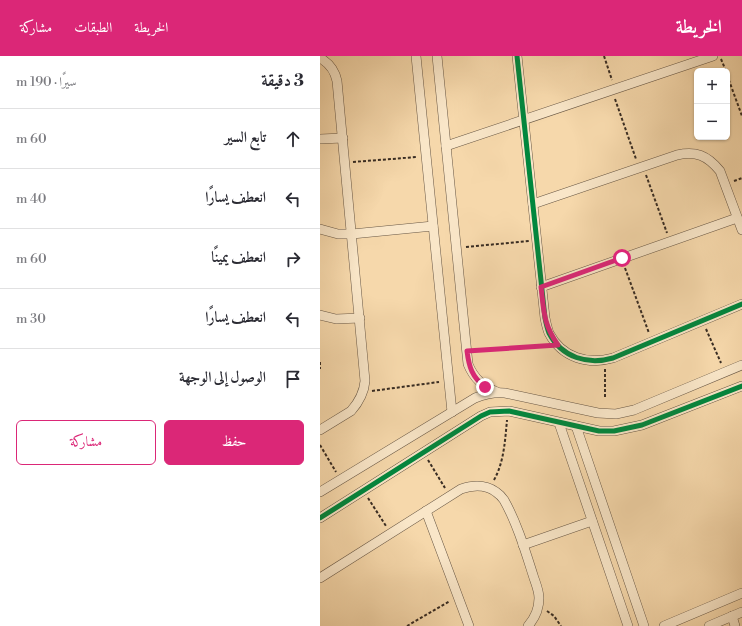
<!DOCTYPE html>
<html lang="ar">
<meta charset="utf-8">
<style>
:root{--surface:#fff;--page:#f2f2f3;--text:#2b2b33;--muted:#7c7c81;--line:#e1e1e2;--accent:#db2777}
body{margin:0;font-family:"Libre Bodoni",Amiri,serif;background:var(--page);color:var(--text);direction:rtl}
.controls{position:absolute;right:12px;top:12px;display:grid;overflow:hidden;border-radius:6px;box-shadow:0 1px 3px #0004}
.controls button{width:36px;height:36px;display:grid;place-items:center;padding:0;border:0;border-bottom:1px solid var(--line);background:var(--surface);color:var(--text);font:20px sans-serif}
.stop{position:absolute;width:12px;height:12px;margin:-9px;border:3px solid #db2777;border-radius:50%;background:#fff}
.stop.end{background:#db2777;border-color:#fff;box-shadow:0 1px 4px #0008}
.list{margin:0;padding:0;list-style:none}
h2{display:flex;justify-content:space-between;align-items:center;height:52px;margin:0;padding:0 16px;font-size:17px}
h2 small{font-size:13px;font-weight:400;color:var(--muted)}
.list li{display:grid;grid-template-columns:26px 1fr auto;gap:12px;align-items:center;box-sizing:border-box;height:60px;padding:0 16px;border-top:1px solid var(--line)}
.list b{display:block;font-size:15px;white-space:nowrap}
.list em{font-size:13px;font-style:normal;color:var(--muted)}
.actions{display:flex;gap:8px;padding:12px 16px}
.actions a{flex:1;padding:9px 0;border:1px solid var(--accent);border-radius:6px;text-align:center;font-size:14px;color:var(--accent)}
.actions .main{background:var(--accent);color:#fff}
.icon{flex:none;width:22px;height:22px;fill:none;stroke:currentColor;stroke-width:2;stroke-linecap:round;stroke-linejoin:round}
.map{position:relative;flex:none;width:422px;height:570px;overflow:hidden;direction:ltr}
header{display:flex;align-items:center;gap:24px;box-sizing:border-box;height:56px;padding:0 20px;background:var(--accent);color:#fff}
header strong{font-size:19px}
nav{display:flex;gap:22px;margin-inline-start:auto;font-size:14px}
main{display:flex}
aside{flex:1;background:var(--surface)}
.map>svg:first-child{display:block}
.lines{fill:none;stroke-linecap:round;stroke-linejoin:round}
.street-casing{stroke:#685745;stroke-width:10}
.path{stroke:#382c23;stroke-width:2;stroke-dasharray:3 2;stroke-linecap:butt}
.street{stroke:#f9e6c8;stroke-width:9}
.cycleway-casing{stroke:#f9e6c8;stroke-width:8}
.cycleway{stroke:#00873e;stroke-width:5}
.route{stroke:#db2777;stroke-width:5}
</style>
<header>
<strong>الخريطة</strong>
<nav><a>الخريطة</a><a>الطبقات</a><a>مشاركة</a></nav>
</header>
<main>
<div class="map">
<svg width="422" height="570" viewBox="0 0 422 570">
<rect width="100%" height="100%" fill="#f6d8ab"/>
<filter id="stains"><feTurbulence type="fractalNoise" baseFrequency=".005" numOctaves="4"/><feColorMatrix values="0 0 0 0 .2 0 0 0 0 .09 0 0 0 0 .02 0 0 0 .5 -.17"/></filter>
<radialGradient id="worn" r=".72"><stop offset=".6" stop-color="#630" stop-opacity="0"/><stop offset="1" stop-color="#630" stop-opacity=".3"/></radialGradient>
<g class="lines">
<g class="street-casing">
<g id="street">
<path d="M96,0L132,356"/>
<path d="M117,0L148,308C154,323 163,330 177,336"/>
<path d="M197,0L225,262C226,267 227,272 229,277C242,302 268,309 293,302L422,248"/>
<path d="M0,2C9,7 15,15 17,25L45,325C44,337 39,346 31,355L0,374"/>
<path d="M0,83L23,82"/>
<path d="M126,90L393,0"/>
<path d="M213,148L357,99C376,95 387,99 400,115L422,174"/>
<path d="M0,173L18,178H32L113,170"/>
<path d="M221,231L417,162"/>
<path d="M0,259L16,263L40,262"/>
<path d="M239,367L308,570"/>
<path d="M256,370L324,570"/>
<path d="M0,436L155,342C165,338 174,336 185,337L278,357L296,358L314,354L422,309"/>
<path d="M106,455L149,570"/>
<path d="M0,462L161,360L170,356L189,355L279,375H294L322,369L422,330"/>
<path d="M203,489L272,465"/>
<path d="M0,522L141,433C153,429 165,428 176,436C179,438 182,441 184,444C197,467 205,494 213,519C215,526 219,534 219,542C219,553 215,562 208,570"/>
<path d="M412,560L415,570"/>
<path d="M344,570L422,537"/>
<path d="M389,570L422,556"/>
</g>
</g>
<g class="path">
<path d="M284,0L292,24"/>
<path d="M401,3L406,15"/>
<path d="M407,19L422,60"/>
<path d="M295,43L316,103"/>
<path d="M33,106L97,101"/>
<path d="M326,119L347,177"/>
<path d="M414,125L422,122"/>
<path d="M146,191L209,185"/>
<path d="M305,212L329,277"/>
<path d="M386,273L401,307"/>
<path d="M156,294L226,290"/>
<path d="M0,306V313"/>
<path d="M52,335L119,326"/>
<path d="M285,341V312"/>
<path d="M0,389L16,416"/>
<path d="M108,404L125,432"/>
<path d="M174,424C184,406 185,385 187,364"/>
<path d="M48,442L66,470"/>
<path d="M227,555L234,560L241,570"/>
<path d="M87,570L130,545"/>
</g>
<use href="#street" class="street"/>
<g class="cycleway-casing">
<g id="cycleway">
<path d="M197,0L225,262C226,267 227,272 229,277C242,302 268,309 293,302L422,248"/>
<path d="M0,462L161,360L170,356L189,355L279,375H294L322,369L422,330"/>
</g>
</g>
<use href="#cycleway" class="cycleway"/>
</g>
<g class="lines">
<path class="route" d="M165,331C152,321 149,311 147,295L238,289C223,268 224,255 221,231L302,202"/>
</g>
<rect width="100%" height="100%" filter="url(#stains)"/>
<rect width="100%" height="100%" fill="url(#worn)"/>
</svg>
<div class="controls">
<button>+</button>
<button>−</button>
</div>
<div class="stop" style="left:302px;top:202px"></div>
<div class="stop end" style="left:165px;top:331px"></div>
</div>
<aside>
<h2>3 دقيقة<small>سيرًا · 190 m</small></h2>
<ul class="list">
<li><svg class="icon" aria-label="ahead" viewBox="0 0 24 24"><path d="M12 20V5M6 11l6-6 6 6"/></svg><div><b>تابع السير</b></div><em>60 m</em></li>
<li><svg class="icon" aria-label="left" viewBox="0 0 24 24"><path d="M17 20v-9H6M10 6l-5 5 5 5"/></svg><div><b>انعطف يسارًا</b></div><em>40 m</em></li>
<li><svg class="icon" aria-label="right" viewBox="0 0 24 24"><path d="M7 20v-9h11M14 6l5 5-5 5"/></svg><div><b>انعطف يمينًا</b></div><em>60 m</em></li>
<li><svg class="icon" aria-label="left" viewBox="0 0 24 24"><path d="M17 20v-9H6M10 6l-5 5 5 5"/></svg><div><b>انعطف يسارًا</b></div><em>30 m</em></li>
<li><svg class="icon" aria-label="arrive" viewBox="0 0 24 24"><path d="M6 21V4h12l-3 4 3 4H6"/></svg><div><b>الوصول إلى الوجهة</b></div></li>
</ul>
<div class="actions"><a class="main">حفظ</a><a>مشاركة</a></div>
</aside>
</main>
